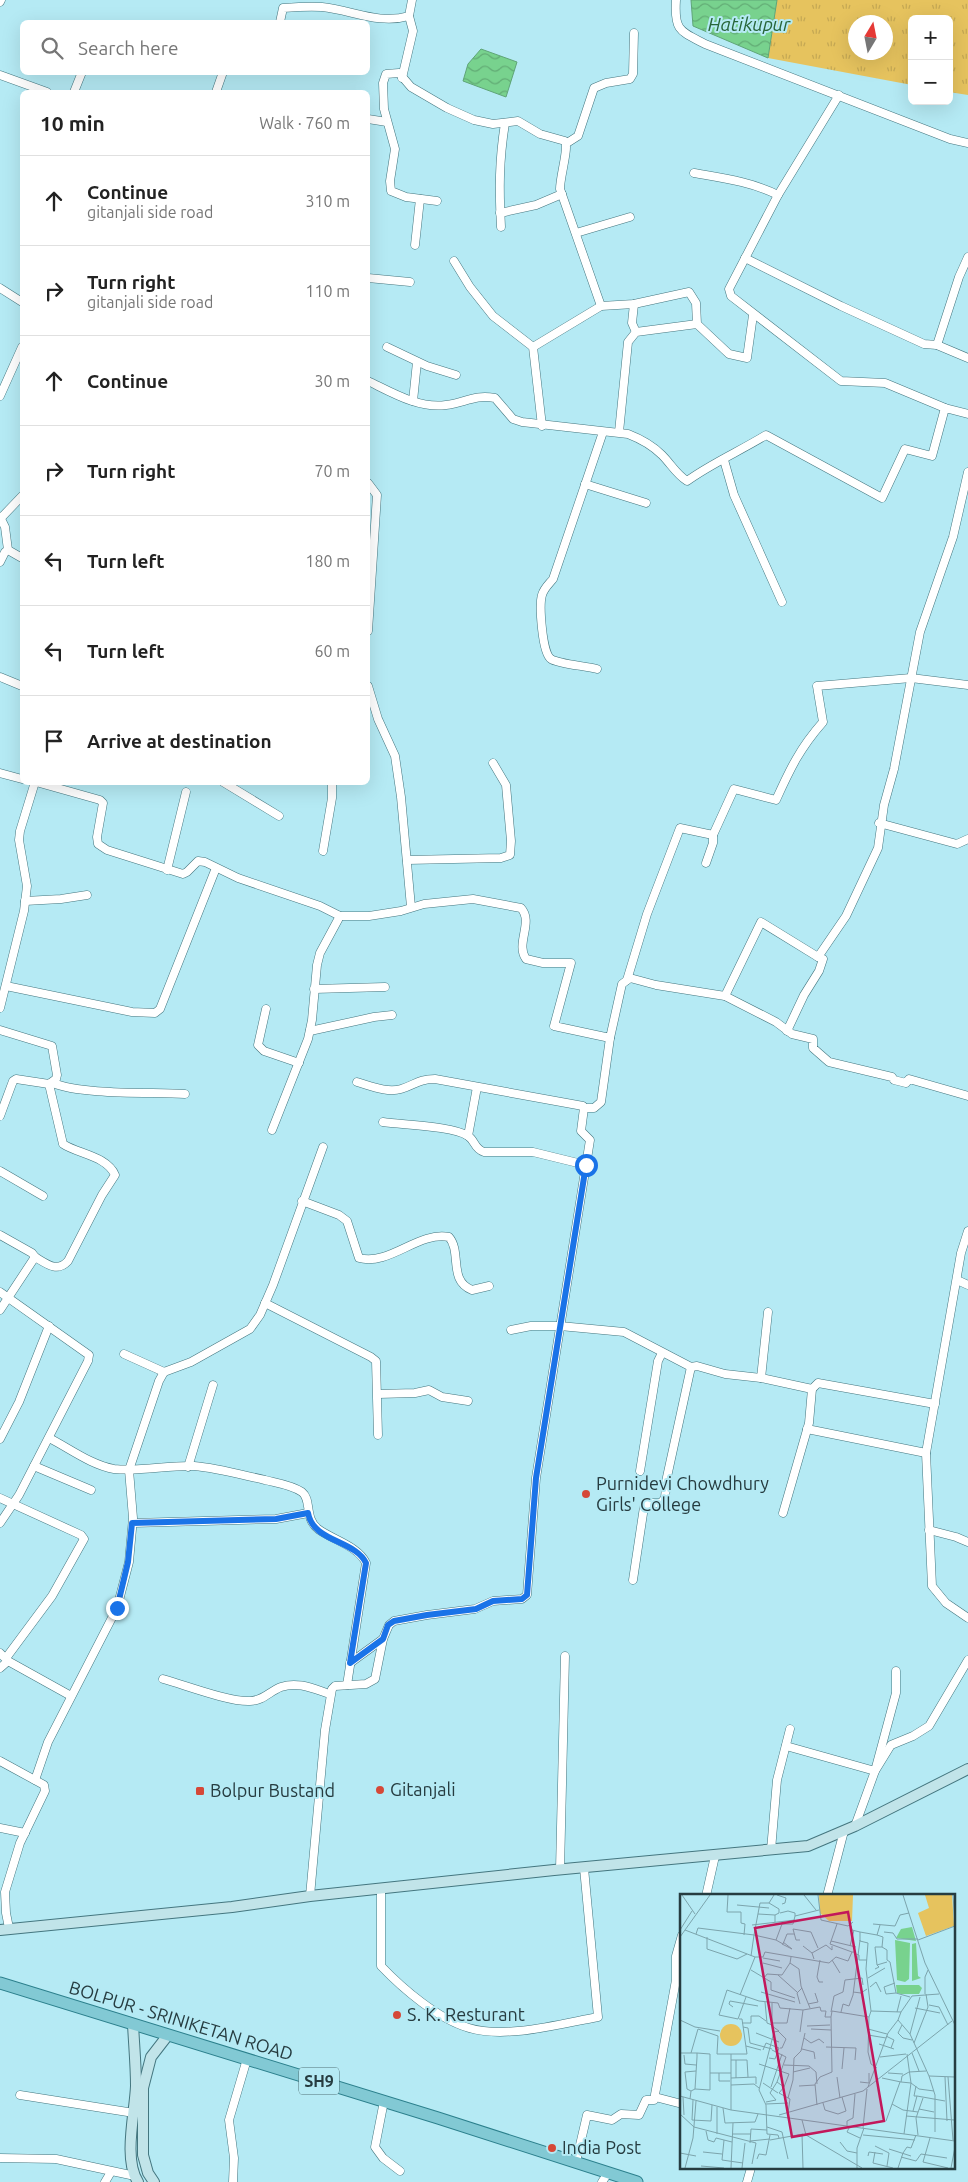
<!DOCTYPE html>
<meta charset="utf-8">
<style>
:root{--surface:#fff;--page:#f6f6f6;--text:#222;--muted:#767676;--line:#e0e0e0}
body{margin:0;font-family:Ubuntu,sans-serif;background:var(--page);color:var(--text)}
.controls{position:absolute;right:15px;top:15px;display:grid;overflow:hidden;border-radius:8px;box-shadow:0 5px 20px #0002}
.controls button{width:45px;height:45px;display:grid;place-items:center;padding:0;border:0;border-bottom:1px solid var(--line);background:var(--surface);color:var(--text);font:25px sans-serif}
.compass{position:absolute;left:848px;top:15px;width:45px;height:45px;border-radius:50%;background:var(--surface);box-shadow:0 5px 20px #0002;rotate:10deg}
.stop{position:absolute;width:15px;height:15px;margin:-11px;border:4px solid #1a73e8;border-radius:50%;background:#fff}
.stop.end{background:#1a73e8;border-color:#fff;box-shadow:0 1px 5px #0008}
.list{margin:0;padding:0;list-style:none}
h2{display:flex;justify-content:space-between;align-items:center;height:65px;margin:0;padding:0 20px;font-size:21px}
h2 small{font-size:16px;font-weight:400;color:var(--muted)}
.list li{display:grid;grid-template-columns:32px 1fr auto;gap:15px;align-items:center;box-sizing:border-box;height:90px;padding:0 20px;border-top:1px solid var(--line)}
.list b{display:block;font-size:19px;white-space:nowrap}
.list p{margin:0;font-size:16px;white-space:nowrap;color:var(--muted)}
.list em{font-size:16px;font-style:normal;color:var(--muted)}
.icon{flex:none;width:28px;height:28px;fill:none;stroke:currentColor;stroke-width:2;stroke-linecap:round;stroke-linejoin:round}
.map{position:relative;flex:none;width:968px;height:2182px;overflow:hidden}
.search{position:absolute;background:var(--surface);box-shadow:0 5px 20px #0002;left:20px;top:20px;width:350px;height:55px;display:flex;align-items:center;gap:12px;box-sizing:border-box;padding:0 18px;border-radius:8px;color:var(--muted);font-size:19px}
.panel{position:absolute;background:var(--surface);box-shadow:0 5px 20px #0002;left:20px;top:90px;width:350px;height:695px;border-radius:8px}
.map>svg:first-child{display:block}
.park{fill:url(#park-tufts);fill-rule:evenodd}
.water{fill:url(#water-waves);stroke:#5fa577}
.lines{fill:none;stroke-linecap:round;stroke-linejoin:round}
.street-casing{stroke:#44767f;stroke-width:9}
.secondary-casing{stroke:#44767f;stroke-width:12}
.primary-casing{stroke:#2c808d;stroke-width:13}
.street{stroke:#fff;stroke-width:8}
.secondary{stroke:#c1e4e9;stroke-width:10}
.primary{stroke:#82c9d4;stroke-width:11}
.route{stroke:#1a73e8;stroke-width:6}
.poi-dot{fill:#d54837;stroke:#b5eaf4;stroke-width:2}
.labels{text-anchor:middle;stroke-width:4;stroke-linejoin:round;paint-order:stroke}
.shield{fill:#b5eaf4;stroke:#517076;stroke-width:1}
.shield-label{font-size:16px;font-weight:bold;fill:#263c40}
.poi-label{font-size:18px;fill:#263c40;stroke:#b5eaf4;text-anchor:start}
.street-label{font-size:18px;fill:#263c40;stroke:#b5eaf4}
.water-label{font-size:19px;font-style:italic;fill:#28663a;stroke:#b5eaf4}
.inset-road{fill:none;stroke:#7ca4ac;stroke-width:1}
.view{fill:#c2185b;fill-opacity:0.15;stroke:#c2185b;stroke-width:2.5}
.inset-edge{fill:none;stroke:#263c40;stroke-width:2.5}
</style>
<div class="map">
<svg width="968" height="2182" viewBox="0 0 968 2182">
<defs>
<pattern id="park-tufts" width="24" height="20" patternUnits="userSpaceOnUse" patternTransform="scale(1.25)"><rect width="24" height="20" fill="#e6c35e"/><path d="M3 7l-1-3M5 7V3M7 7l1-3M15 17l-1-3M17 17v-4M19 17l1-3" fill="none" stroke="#c5a853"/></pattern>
<pattern id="water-waves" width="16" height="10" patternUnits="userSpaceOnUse" patternTransform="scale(1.25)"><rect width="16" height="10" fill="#78d28e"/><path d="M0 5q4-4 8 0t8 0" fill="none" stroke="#62ac75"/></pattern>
</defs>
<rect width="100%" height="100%" fill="#b5eaf4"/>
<path class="park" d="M777,0H968V95L949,92V19H912V85L768,58ZM856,22H886V52H856Z"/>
<g class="water">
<path d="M691,0H777L768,58L693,26Z"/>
<path d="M481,49L517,62L506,97L463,81L468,64Z"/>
</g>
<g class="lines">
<g class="street-casing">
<g id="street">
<path d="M676,0C674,31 680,31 705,44L950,139L968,143"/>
<path d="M0,2L1,0"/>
<path d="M280,22L283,8C296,7 309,6 322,7C352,10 379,25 409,16L412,0"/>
<path d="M0,75L47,92"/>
<path d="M402,78L413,31L409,16"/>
<path d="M74,92L82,72"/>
<path d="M216,92L223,72"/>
<path d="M839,95L778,195L729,289L731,296L841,381L885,383L945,408"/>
<path d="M368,119L387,122"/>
<path d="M567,143L578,136L594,88L606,83L630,79L633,74L634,33"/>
<path d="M694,173C722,178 752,182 778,195"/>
<path d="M437,201L406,197L391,191L390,181L395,149L384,109L383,83L386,74L399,73L411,87L447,108L474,120L493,124L518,121L540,134L565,141C569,148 560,176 560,189L601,306"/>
<path d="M500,213L536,205L562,194"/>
<path d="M501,227C499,189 499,161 505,123"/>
<path d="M576,233L630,217"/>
<path d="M415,245L420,199"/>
<path d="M745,258L841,306L924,344L937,345L968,358"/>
<path d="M454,261L470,287L493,316L533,347L542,426"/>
<path d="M368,278L410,282"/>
<path d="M0,288L22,302"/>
<path d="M634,304L632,323L636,332"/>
<path d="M937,345L959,277L968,257"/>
<path d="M387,347L427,366L456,375"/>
<path d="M533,347L601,306L634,304L689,292L696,303L697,324L729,354L747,358L753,315"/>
<path d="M368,381C391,392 419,409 446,405C465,403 474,394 495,398L513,419L522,422L628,434C641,439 652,445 662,455C671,464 676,474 687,481C712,463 740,451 766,435L882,498L905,449L932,456L945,408L968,414"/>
<path d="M0,396L22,347"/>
<path d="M413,401L417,362"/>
<path d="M619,432L628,342L636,332L697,324"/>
<path d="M724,460L734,495L782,602"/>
<path d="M368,483L377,495L368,631"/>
<path d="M585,484L646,503"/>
<path d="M0,517L5,527L8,550L22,558"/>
<path d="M1,518L22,496"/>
<path d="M0,562L5,552L8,550"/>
<path d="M597,669C586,666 558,664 551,659C542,653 539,605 542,595C544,588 549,584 553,579L603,432"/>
<path d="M0,677L22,686"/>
<path d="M368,686L378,719L395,756L401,797L411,907"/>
<path d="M0,773L22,779"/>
<path d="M36,782L100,800L103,803L97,837L98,844L107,850L183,874L187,872L198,861L205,862L238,878L320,906L340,916H369L401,911L424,904L473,899L521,908C534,922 515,944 526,959L543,963H571L554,1026L610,1038L622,984L630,978L656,985L725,996L776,1022L792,1034L813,1039V1048L829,1062L892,1077L894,1080L906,1083L909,1079L968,1096"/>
<path d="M223,782L279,816"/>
<path d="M879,823L957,844L968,839"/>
<path d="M323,851L332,798V782"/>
<path d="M407,860L501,858L510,855L511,841L506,785L493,763"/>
<path d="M706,863L713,843V835"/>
<path d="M167,870L186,792"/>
<path d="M25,901L61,899L87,895"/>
<path d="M627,980L647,914L680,828L713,835L734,789L776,800C790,769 800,748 823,722L817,686L911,678L968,685"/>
<path d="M6,986L132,1012L155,1013L160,1009L216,868"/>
<path d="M314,989L385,987"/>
<path d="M725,996L761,922L818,957L846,916L878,848L884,805L894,769L920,632L953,537L968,472"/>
<path d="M0,1008L24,911L27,886L19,840L20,831L35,782"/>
<path d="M266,1009L258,1045L264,1051L299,1063"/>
<path d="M0,1030L52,1046L57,1075L56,1079L49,1084L16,1079L13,1081L0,1116"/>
<path d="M310,1031L374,1017L392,1015"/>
<path d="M787,1031L804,995L819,971L823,959L818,957"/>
<path d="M357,1082C371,1086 387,1093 401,1089C415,1085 418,1079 435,1079L583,1106L584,1108"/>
<path d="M53,1083C81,1095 152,1092 185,1094"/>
<path d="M383,1122C403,1125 453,1126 468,1136C475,1140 474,1149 484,1152H533L586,1165"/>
<path d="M272,1130L308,1039L312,1020L317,965L320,953L340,916"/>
<path d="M468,1136L477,1087"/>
<path d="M0,1171L43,1196"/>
<path d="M302,1201L339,1215L347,1221L359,1258C390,1266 418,1231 449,1237C462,1252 448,1281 472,1290L489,1286"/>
<path d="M968,1231L961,1253L926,1453L932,1586L946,1603L968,1618"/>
<path d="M0,1235L32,1253L35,1257L0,1310"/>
<path d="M35,1257C47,1264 57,1273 68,1261L102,1195L115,1175C107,1156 78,1154 63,1144L49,1084"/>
<path d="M957,1280L968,1285"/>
<path d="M0,1292L89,1355L88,1361L19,1495L0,1523"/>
<path d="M265,1303L371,1357L376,1361L378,1435"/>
<path d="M511,1330L531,1326H560L624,1332L691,1367L697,1366L725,1374L761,1378L812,1389L809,1423L783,1513"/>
<path d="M124,1354L164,1372"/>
<path d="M761,1378L768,1312"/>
<path d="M812,1389L818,1383L935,1404"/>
<path d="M378,1394L415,1393L429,1390L442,1397L468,1401"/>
<path d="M807,1429L926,1453"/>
<path d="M49,1438C69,1448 91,1465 114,1469C141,1472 167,1465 194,1466C218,1468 242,1475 265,1480C277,1483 292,1485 302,1492C312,1500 304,1518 318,1529C333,1540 358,1546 366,1563L347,1685"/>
<path d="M0,1439L19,1402L49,1326"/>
<path d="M34,1466L91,1490"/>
<path d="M188,1467L213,1385"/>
<path d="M640,1471L658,1361L662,1353"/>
<path d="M0,1498L81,1535L84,1539L52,1596L6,1658"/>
<path d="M133,1523L276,1519L308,1513"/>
<path d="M929,1530L956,1537L968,1542"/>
<path d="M633,1580L644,1507L649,1503H661L665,1498L667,1477L691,1367"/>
<path d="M0,1653L8,1661L0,1668"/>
<path d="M8,1661L71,1696"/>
<path d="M350,1663L383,1639"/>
<path d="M163,1679C185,1685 229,1702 250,1701C263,1701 270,1691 281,1687C298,1681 314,1689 330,1694"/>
<path d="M786,1746L875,1771L896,1693V1671"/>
<path d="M0,1761L44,1785L45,1791L20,1843L5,1892L6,1913L9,1928"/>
<path d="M35,1780L48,1742L117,1608L129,1562L133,1518L129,1470L159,1381L164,1372L191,1362L250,1329L260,1315L273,1285L323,1147"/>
<path d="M855,1826L875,1771L891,1745L913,1736L929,1726L968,1660"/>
<path d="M0,1828L25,1833"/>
<path d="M771,1850L777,1780L790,1729"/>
<path d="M560,1870L565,1656"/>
<path d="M381,1888V1966C403,1989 438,2019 469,2028C506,2039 560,2024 598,2017L584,1868"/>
<path d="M310,1896L325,1730L332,1689L335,1686L366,1684L375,1679L383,1639L389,1625L394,1621L427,1615L475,1609L493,1601L522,1599L527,1595L536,1478L590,1140L581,1131L584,1108H594L601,1102L610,1038"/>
<path d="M706,1896L715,1856"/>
<path d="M827,1896L844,1831"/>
<path d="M20,2095L134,2113"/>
<path d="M655,2097L682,2104"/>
<path d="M384,2101L375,2147L383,2158L400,2171"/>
<path d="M0,2158L56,2159L135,2176"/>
<path d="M576,2162L587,2115L612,2120L621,2114L639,2115L646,2100H654L676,1980V1956L682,1935"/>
<path d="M105,2182L111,2172"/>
<path d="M233,2182L234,2158L229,2120L247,2059"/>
<path d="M602,2182L608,2173"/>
<path d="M747,2182L751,2168"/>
</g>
</g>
<g class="secondary-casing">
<g id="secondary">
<path d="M0,1930L232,1907L310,1896L554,1870L808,1846L855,1826L968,1769"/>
<path d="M133,2024C134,2045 136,2066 136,2086C135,2113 123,2159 138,2182"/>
<path d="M154,2182L148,2173L143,2155V2088L151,2057L168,2035"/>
</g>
</g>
<g class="primary-casing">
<path id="primary" d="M0,1983L438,2118L637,2182"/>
</g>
<use href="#street" class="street"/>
<use href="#secondary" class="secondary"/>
<use href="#primary" class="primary"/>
</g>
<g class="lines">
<path class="route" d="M117,1608L128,1562L132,1523L276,1519L308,1513C313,1542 355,1540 366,1563L350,1663L383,1639L388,1625L394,1621L427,1615L476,1609L493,1601L522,1599L527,1595L536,1478L586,1165"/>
</g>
<g class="poi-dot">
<circle cx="586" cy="1494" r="5"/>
<circle cx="380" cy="1790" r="5"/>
<rect x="195" y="1786" width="10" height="10" rx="2.5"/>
<circle cx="397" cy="2015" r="5"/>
<circle cx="552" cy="2148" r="5"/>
</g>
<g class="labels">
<rect class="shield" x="299" y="2067.5" width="40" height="27" rx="4"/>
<g class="shield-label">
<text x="319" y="2087">SH9</text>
</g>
<g class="poi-label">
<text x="596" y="1490">Purnidevi Chowdhury<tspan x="596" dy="21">Girls' College</tspan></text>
<text x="390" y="1796">Gitanjali</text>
<text x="210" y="1797">Bolpur Bustand</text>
<text x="407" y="2021">S. K. Resturant</text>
<text x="562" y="2154">India Post</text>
</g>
<g class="street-label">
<text transform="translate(181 2021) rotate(17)" y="6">BOLPUR - SRINIKETAN ROAD</text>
</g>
<g class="water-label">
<text x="749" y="31">Hatikupur</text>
</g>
</g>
<g transform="translate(680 1894)">
<rect width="275" height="275" fill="#b5eaf4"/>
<path d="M139,1H173L172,27H149L140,19ZM245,1H272L274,32L246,42L238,19L249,14Z" fill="#e6c35e"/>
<path d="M40 141a11 11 0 1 1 22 0a11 11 0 1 1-22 0Z" fill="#e6c35e"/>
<path d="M232,33L236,47L216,44L221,35ZM215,46L230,49L229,85L225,88L217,86ZM236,49L238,82L241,84L232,87V50ZM216,91H239L242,94L239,100H221L217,99Z" fill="#78d28e"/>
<path class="inset-road" d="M2,1L15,20M48,1L47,18H61V29L65,30L64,41M97,1L106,4L105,9L102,10M124,1L136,16M138,1L141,26L168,32L173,28M223,1L245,69L275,131M273,1L275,30M89,9L99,15V19L95,21M57,11L89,14M100,19L108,17L115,19V22M78,20L95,21V28M157,30L150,50L172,58M193,30L215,32L220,21L229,19M72,31L115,26M200,31L197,41L203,43L202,53L207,56V66L210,68L216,99L230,103M171,32L172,36L180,38V47L188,49L186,75L191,117M0,36L12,17M5,36L75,63L60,101M180,38L197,41M204,38L213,39L217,45H238M16,40L18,34L74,41L80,9H89L94,1M0,43L30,1M27,43V55L57,65L67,60M96,46L103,50L107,40H114M120,46H116L113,35L131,38L138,54M238,46L275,32M151,47L176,53M102,50L112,55L103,48M123,52L132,59L134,65M170,52L174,36M132,59L146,51L152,56V52M176,60L179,61V66H187M71,62L74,41L96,46L102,30H113L115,22L139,16M75,63H83L85,58L149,69L156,63L168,67L172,58H176M111,63L110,69L119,75L121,92L130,114M83,64L100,67M140,66L137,83L139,88H143M152,66L160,79M83,69L102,74M197,71L195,53H202M195,75L199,73L197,71L207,68M71,76L91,88V96L115,104M98,81L117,98M84,84L87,80L102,81L110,69M188,84L205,74M215,89L204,93L206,100L216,99M190,93L196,88L201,98M81,98L115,108M173,98L181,99L187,95M245,100V83L248,76M66,103L58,125L39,121L47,96L79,107L98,109L100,114L123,116L140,113L141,117H146L145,123H151L152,117L189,123L191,117L221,118L218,126L230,140L249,182L275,183M85,108L87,129L92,131M92,109V132L99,137L94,138L79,196L86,211L87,240L98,241L99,244M120,110L117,99L122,94M128,110L138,108L135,99M249,111L259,113L268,131M53,113L49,110L50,107L78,112M235,114L260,119M151,118L154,102L163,98L165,86L182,84L183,91M161,118L163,110L169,112L173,101L180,46M217,118L221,102M221,118L232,102L259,100M189,123L188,158L191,170L197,174M0,126L15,133L40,137M62,129H71V122H79L86,127M92,129H107L110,114M222,131L218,139L223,144L232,146M127,132L150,131M63,133L68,134L70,149L92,155M131,135L151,136M188,135L207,140M98,137L106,145L102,154H100M120,138L123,116M76,139L99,148M230,140L240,103M188,141L206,144M206,142L214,146L211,154M124,144L131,149L139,145L144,149M234,149L248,113L246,100M199,150L214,155M66,152L81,156M146,153L176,154L175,166M122,155L134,158L135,165M83,156L86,149L99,154L95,165L89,164M92,156L106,163L97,188L104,193L99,199L110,205L108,219M0,159H11L18,135L38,142L37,160H51M232,159L239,177M227,160L231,189L239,195L254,197M4,161L5,170L16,171M200,163L226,160M51,166H67L68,183M56,166V184M79,170L109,180L104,193M104,171L129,172L136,178L137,190M162,175L164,154M113,178L130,174M30,179H51M39,179V187H50M208,179L223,180M249,182L255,201V238M157,183L160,204M265,183L267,227M268,183L273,246M51,184L76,183V190M202,184L221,188M180,188L189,189V179M83,189L98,199M51,191L74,190L79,194M119,192L135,191M91,193L102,160M188,193L208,139L218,126M15,195L30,196V160L17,159M11,197L7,195L5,178L16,177M0,202L51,216L275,247M237,202L265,207M3,203L4,221M108,204L113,186L114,164L121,157L125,139M10,205L11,197L15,195L17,163V159H11M13,206L12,226L31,227L32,211M86,208L96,206L90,199L97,188M143,209L145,216L158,220L166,217L162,203M86,210L108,209M212,210L223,216L238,218M137,211L135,190L140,183L152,178L151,123M43,214L45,229L75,228L78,220M239,215L254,218M51,216V160H67L62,125H59M233,217L237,202H234L236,192M0,220L14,233L76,249L72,270M99,221L183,197L272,127M226,222L274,226M122,226L126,241L182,274M206,227L220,188M167,232V227L173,224L175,200M170,232L167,238L180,244M87,233L102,238L108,265M183,234L187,195M26,237L28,246L34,248L36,244L52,248M37,240V213M53,240H71M122,240L123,274M224,240L231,189L221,188L222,182L229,178L246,177M183,241L235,246M238,241L236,224L243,204M250,244L243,268L268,274M44,246L42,266L63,269M90,246L123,240M70,247L90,245M160,248L167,257L177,259M70,249L71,235L87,236M195,252L209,259L207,272M209,255L231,262M23,258L42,260M195,258L193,269L213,274M0,259L16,262M188,262L189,258L203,260M221,263L236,267L241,260L267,264M77,265L79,260L86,261L90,241M21,272L44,274M5,274L13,244L16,207M51,274L53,229M62,274L65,249M177,274V254L184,234M218,274L223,259L227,253L231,254L236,241M271,274L275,253"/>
<path class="view" d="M168,18L204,227L112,243L75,34Z"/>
<rect width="275" height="275" class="inset-edge"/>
</g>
</svg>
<div class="controls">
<button>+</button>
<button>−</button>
</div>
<svg class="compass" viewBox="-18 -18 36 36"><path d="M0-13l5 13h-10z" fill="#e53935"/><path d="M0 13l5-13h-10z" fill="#767676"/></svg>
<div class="stop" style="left:586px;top:1165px"></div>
<div class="stop end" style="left:117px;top:1608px"></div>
<div class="search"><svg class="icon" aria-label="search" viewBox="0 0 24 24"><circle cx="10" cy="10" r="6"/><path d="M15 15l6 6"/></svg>Search here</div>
<section class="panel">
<h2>10 min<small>Walk · 760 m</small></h2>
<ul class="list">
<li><svg class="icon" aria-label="ahead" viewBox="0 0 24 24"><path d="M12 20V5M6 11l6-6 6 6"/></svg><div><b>Continue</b><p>gitanjali side road</p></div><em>310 m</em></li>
<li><svg class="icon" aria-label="right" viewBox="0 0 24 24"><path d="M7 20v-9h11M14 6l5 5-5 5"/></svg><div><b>Turn right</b><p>gitanjali side road</p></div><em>110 m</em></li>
<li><svg class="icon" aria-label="ahead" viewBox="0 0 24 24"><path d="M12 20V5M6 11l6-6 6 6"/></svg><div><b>Continue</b></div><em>30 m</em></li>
<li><svg class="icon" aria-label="right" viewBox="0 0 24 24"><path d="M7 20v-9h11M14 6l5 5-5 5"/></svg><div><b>Turn right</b></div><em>70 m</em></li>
<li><svg class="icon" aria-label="left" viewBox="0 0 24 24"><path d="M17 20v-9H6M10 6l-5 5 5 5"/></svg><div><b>Turn left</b></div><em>180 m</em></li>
<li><svg class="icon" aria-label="left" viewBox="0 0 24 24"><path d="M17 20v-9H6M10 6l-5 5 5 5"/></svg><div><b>Turn left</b></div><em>60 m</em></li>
<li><svg class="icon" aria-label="arrive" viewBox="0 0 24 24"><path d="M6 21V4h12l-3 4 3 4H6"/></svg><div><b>Arrive at destination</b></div></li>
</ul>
</section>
</div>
